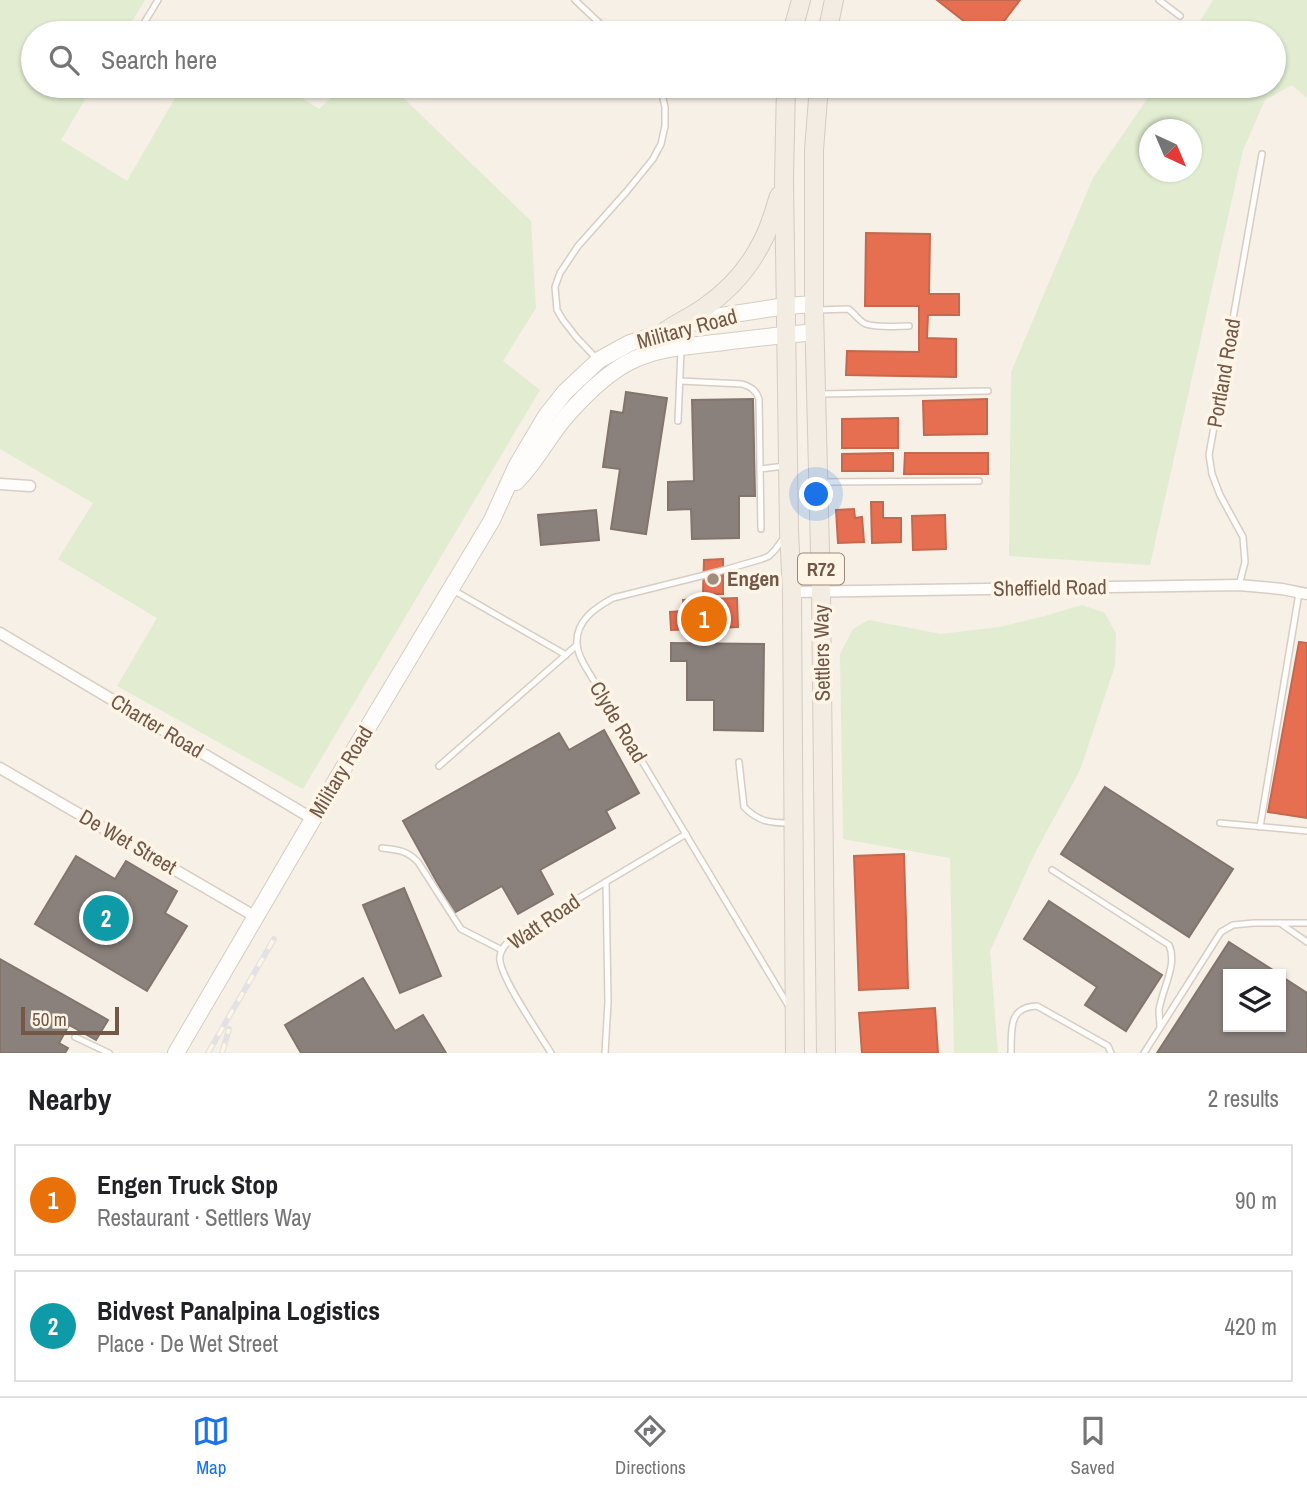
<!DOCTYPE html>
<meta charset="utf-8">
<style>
:root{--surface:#fff;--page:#f2f2f2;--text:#202124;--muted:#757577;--line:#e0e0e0;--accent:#1a73e8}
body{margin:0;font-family:"Archivo Narrow",sans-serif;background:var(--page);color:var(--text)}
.controls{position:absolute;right:21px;bottom:21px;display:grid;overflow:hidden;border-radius:0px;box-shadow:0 2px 5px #0004}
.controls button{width:63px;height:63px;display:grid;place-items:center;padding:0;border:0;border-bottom:2px solid var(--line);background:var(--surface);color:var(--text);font:35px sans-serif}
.compass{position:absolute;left:1139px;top:119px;width:63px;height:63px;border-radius:50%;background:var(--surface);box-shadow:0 2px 5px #0004;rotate:136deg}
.scale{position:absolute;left:21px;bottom:18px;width:98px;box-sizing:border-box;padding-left:7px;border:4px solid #735747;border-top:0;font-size:19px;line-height:24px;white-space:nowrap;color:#735747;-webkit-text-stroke:5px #fff5e6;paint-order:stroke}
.you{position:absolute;left:817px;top:495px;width:24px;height:24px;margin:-18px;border:5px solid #fff;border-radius:50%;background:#1a73e8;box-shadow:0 0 0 10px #1a73e833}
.badge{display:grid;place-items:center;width:46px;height:46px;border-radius:50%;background:var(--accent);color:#fff;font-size:23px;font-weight:700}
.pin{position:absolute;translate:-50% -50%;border:4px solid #fff;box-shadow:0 2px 7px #0006}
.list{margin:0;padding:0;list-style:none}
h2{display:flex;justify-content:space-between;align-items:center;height:91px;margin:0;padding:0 28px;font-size:30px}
h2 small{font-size:23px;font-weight:400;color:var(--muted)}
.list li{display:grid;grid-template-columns:46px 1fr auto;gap:21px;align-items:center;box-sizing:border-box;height:112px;margin:0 14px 14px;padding:0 14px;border:2px solid var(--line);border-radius:0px}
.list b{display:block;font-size:26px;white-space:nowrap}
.list p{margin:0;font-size:23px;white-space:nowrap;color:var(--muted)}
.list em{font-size:23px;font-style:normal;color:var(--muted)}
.icon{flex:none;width:38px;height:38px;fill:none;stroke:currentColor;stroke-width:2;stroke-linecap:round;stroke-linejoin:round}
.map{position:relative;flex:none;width:1307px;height:1053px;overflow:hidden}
.search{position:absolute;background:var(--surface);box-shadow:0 2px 5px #0004;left:21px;right:21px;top:21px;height:77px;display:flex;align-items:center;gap:18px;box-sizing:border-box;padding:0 24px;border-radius:38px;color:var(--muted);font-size:26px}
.sheet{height:343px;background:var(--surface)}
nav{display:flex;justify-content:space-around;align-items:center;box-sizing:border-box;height:98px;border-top:2px solid var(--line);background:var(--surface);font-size:19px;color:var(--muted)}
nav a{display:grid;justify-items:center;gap:4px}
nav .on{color:var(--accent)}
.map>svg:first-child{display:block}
.green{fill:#e1ecd1;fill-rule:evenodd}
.shops{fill:#e76f51;stroke:#c4684e;stroke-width:2}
.industry{fill:#8a817c;stroke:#83746c;stroke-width:2}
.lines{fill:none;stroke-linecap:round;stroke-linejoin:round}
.lane-casing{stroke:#d7cdc4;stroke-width:8}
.street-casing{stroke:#d7cdc4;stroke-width:13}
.secondary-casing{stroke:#d6ccc3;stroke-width:18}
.primary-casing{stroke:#d5cbc4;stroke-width:20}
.lane{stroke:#fefdfb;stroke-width:5}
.street{stroke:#fefdfb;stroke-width:10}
.secondary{stroke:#fefdfb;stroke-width:16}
.primary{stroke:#f2ece3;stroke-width:18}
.rail-casing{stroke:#e4e1e3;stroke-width:6}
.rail{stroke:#fff5e6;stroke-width:3.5;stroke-dasharray:10;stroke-linecap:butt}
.poi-dot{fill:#a18d7f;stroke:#fff5e6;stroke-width:2.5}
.labels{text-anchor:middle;stroke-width:7;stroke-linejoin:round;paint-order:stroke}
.shield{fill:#fff5e6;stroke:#9d8677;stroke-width:2}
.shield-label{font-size:19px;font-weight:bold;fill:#735747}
.street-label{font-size:21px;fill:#735747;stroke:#fff5e6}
.poi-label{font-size:21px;font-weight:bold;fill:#735747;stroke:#fff5e6;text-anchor:start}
</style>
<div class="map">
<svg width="1307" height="1053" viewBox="0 0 1307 1053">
<rect width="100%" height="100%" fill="#f6f0e6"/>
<g class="green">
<path d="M0,0H145L125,33H33V86H93L61,140L127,181L182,86H283L319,109L344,86H391L531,221L536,308L503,361L540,390L303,789L117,686L157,618L58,559L93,503L0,449Z"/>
<path d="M1213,0H1307V98L1292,85L1265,100L1243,150L1150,565L1009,556L1011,372L1093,178L1156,86H1274V33H1193ZM1150,130H1192V172H1150Z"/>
<path d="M1082,605L1105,613L1116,634L1115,666L1080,770L1035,853L990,951L998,1053H954L950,858L843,839L840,654L853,629L869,620L941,634L999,627L1045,616Z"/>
</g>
<g class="shops">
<path d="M937,0H1020L995,33H979Z"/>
<path d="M866,233L930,234L929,294H959V315H928L927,338L956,339V377L846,375L847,351L919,352V306H865Z"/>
<path d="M987,399V434L924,435L923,401Z"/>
<path d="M898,418V448H842V419Z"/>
<path d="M893,453V471H842V454Z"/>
<path d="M905,453H988V474H904Z"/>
<path d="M871,502H883V518H901V542L872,543Z"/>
<path d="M854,509L855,518L862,517L864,542L838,543L836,510Z"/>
<path d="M945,515L946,549L913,550L912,516Z"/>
<path d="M723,559V594H703L704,560Z"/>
<path d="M737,598L738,627L671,630L670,612L684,611L683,600Z"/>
<path d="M1299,642L1307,643V818L1268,812Z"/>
<path d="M904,854L908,988L859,990L854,856Z"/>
<path d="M935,1008L938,1053H862L859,1013Z"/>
</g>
<g class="industry">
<path d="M626,392L667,398L646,534L611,529L620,469L603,467L611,411L623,413Z"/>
<path d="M753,399L755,496H739V538L692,539L691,509L668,510V482L694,481L692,400Z"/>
<path d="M596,510L599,540L541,545L538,515Z"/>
<path d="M671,643L764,644L763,731L714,730V700H687V661H671Z"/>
<path d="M604,730L639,793L606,811L615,828L540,870L553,894L518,914L502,886L454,913L403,821L559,733L569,750Z"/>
<path d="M1105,787L1233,869L1189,937L1061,854Z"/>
<path d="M76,856L115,879L126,861L177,891L165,913L187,926L147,991L35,924Z"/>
<path d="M404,888L441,976L400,993L363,905Z"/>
<path d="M1049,901L1162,975L1126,1031L1085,1005L1097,987L1024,939Z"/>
<path d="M1229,942L1279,974H1228V1027H1281V976L1307,993V1053H1157Z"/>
<path d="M0,959L108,1020L96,1040L69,1025L59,1043L68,1048L65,1053H0Z"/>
<path d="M363,978L395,1031L423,1015L446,1053H301L285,1025Z"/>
</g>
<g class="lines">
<g class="lane-casing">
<g id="lane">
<path d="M575,0L610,33"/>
<path d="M1159,0L1180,16"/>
<path d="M138,33L158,0"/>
<path d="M818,310L848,309C855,313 858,321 866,324C877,328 897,326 909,326"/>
<path d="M597,359L577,338L563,320L557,310L555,287L560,273L578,246L627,191L653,159L661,144L665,126V107L661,90L658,86"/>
<path d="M680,381L742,384C751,387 756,390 759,399L761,529"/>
<path d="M820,394L988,391"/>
<path d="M678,421L681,350"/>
<path d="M760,469L785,466"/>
<path d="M821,482L979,481"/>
<path d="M783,539L775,550L769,556L762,559L717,572L613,598C595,608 575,621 577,645C578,656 585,666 591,676L788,1005"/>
<path d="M1239,585L1245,562L1243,537L1220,495L1212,474L1209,455L1262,154"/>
<path d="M453,590L566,655"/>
<path d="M739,762L744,807C759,822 770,823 790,823"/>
<path d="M439,766L577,645"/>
<path d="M1220,823L1307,831"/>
<path d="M1260,827L1299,593"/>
<path d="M382,848C398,850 406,850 418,862L461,929L502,950"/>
<path d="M1052,870L1169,945C1178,965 1162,989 1159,1010C1159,1016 1160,1022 1160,1027"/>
<path d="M1280,923H1307"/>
<path d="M75,1037L109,1053"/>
<path d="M551,1053C541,1036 496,972 500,956C501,948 507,943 512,938L686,834"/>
<path d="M605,1053L608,1002L606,882"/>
<path d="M1011,1053C1012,1031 1007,1007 1037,1006L1108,1046L1111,1053"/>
<path d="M1144,1053L1221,932L1233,925L1254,923H1280L1307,942"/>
</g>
</g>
<g class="street-casing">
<g id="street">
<path d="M0,484L30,486"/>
<path d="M792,592L1239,585L1282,589L1307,594"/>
<path d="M0,633L313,819"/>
<path d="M0,768L256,917"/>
</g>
</g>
<g class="secondary-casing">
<g id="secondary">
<path d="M516,482C536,462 549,435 568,414C585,395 606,374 629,362C658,347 692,346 724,342C754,338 784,335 815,332"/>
<path d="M176,1053L313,819L492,520L516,467L527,448L546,416L565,392L599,360L630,343L708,318L786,306L815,304"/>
</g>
</g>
<g class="primary-casing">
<g id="primary">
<path d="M792,33L801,0"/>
<path d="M827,33L834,0"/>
<path d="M786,86L784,179L789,531L792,592L795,1053"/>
<path d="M819,86L814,150V310L821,591L826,1053"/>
<path d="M663,333C676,323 692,317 705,307C728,291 749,268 762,242C770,228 774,211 779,196"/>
</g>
</g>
<use href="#lane" class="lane"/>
<use href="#street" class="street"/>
<use href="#secondary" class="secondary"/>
<use href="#primary" class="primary"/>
<g class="rail-casing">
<g id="rail">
<path d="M208,1053L274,939"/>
<path d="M222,1053L229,1029"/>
</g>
</g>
<use href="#rail" class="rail"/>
</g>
<circle class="poi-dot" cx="713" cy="579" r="7"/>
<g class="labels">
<rect class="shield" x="798" y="553.5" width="46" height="31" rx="5"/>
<g class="shield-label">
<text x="821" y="576">R72</text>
</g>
<g class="street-label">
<text transform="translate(687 329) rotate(-15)" y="7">Military Road</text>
<text transform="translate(1224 373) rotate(-80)" y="7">Portland Road</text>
<text transform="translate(1050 588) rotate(-1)" y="7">Sheffield Road</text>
<text transform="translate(822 653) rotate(-91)" y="7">Settlers Way</text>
<text transform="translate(618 722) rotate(59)" y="7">Clyde Road</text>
<text transform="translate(157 726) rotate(31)" y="7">Charter Road</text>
<text transform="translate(341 772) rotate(-59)" y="7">Military Road</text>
<text transform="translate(128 842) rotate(30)" y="7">De Wet Street</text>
<text transform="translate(544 922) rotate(-34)" y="7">Watt Road</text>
</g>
<g class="poi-label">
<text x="727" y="586">Engen</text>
</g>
</g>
</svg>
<div class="controls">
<button><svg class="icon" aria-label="layers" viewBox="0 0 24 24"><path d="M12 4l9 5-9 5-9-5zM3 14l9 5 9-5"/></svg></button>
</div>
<svg class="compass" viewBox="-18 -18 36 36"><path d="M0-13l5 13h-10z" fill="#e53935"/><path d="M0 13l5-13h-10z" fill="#757577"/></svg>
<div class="scale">50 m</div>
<div class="you"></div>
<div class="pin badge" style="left:704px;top:619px;background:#e8710a">1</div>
<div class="pin badge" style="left:106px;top:918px;background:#0f9aa8">2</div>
<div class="search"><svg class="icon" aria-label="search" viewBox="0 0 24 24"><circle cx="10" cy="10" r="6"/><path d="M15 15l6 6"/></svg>Search here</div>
</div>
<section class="sheet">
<h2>Nearby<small>2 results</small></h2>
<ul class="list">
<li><span class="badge" style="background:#e8710a">1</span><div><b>Engen Truck Stop</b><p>Restaurant · Settlers Way</p></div><em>90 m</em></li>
<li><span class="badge" style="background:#0f9aa8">2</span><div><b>Bidvest Panalpina Logistics</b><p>Place · De Wet Street</p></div><em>420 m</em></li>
</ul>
</section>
<nav>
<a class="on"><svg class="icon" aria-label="map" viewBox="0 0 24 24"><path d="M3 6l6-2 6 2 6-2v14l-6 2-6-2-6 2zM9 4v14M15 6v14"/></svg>Map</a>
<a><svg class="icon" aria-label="directions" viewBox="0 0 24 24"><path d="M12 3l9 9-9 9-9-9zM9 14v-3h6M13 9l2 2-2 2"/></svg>Directions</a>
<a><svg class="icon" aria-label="saved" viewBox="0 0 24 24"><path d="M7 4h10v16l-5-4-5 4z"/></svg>Saved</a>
</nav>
